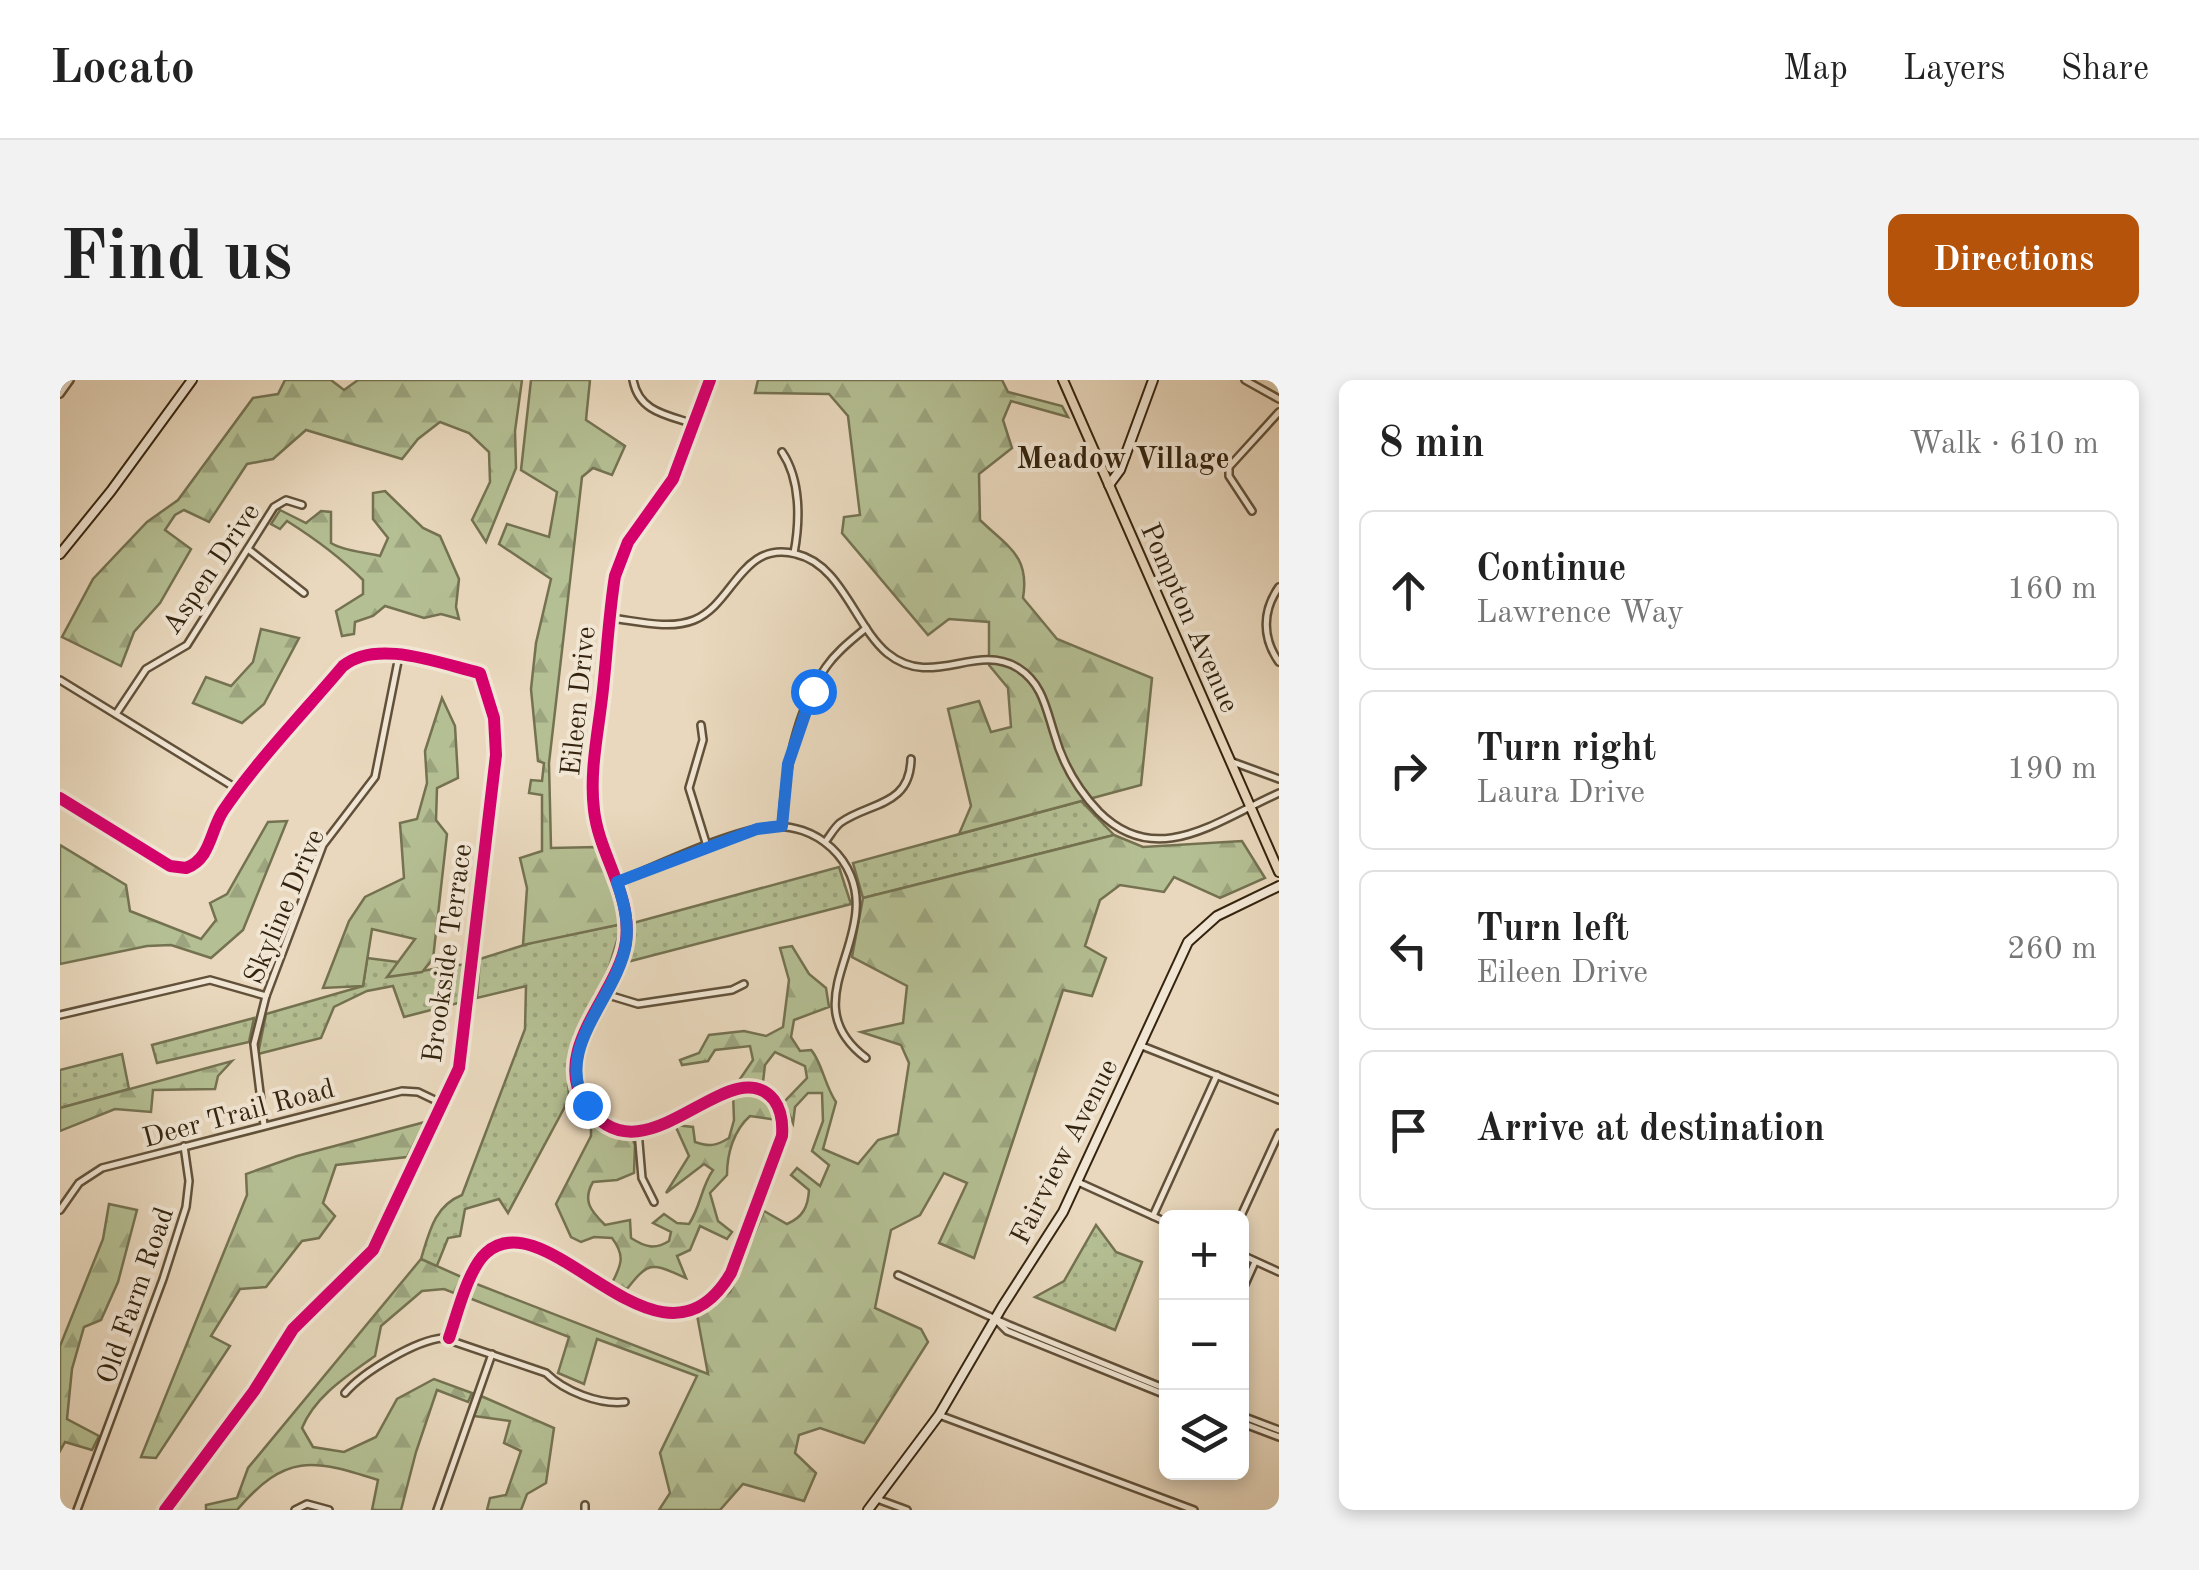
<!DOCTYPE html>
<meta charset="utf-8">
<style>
:root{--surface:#fff;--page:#f2f2f2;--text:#222;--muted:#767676;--line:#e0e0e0;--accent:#b45309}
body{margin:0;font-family:"Old Standard TT",serif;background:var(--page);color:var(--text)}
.controls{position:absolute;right:30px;bottom:30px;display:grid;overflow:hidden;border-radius:15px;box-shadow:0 5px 15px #0003}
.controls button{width:90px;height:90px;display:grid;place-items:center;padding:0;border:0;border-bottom:2px solid var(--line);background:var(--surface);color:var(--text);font:50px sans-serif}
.stop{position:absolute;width:30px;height:30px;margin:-22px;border:8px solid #1a73e8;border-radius:50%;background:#fff}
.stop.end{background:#1a73e8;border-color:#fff;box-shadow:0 2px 10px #0008}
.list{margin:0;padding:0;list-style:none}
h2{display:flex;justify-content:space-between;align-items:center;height:130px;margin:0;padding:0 40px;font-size:42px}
h2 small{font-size:32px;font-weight:400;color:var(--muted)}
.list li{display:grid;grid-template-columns:65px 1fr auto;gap:30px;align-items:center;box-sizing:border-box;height:160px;margin:0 20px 20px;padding:0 20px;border:2px solid var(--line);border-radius:15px}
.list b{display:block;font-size:38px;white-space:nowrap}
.list p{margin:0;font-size:32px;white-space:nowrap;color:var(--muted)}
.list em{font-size:32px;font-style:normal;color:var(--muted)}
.icon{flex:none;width:55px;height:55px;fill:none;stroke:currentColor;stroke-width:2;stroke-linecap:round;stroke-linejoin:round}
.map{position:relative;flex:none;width:1219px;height:1130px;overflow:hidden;border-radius:15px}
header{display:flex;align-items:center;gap:60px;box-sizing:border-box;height:140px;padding:0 50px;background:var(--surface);border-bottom:2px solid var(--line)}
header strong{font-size:48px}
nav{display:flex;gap:55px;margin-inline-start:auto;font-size:35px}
.intro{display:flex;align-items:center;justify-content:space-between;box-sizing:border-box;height:240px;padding:0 60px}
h1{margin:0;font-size:70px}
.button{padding:25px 45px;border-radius:15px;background:var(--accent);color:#fff;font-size:35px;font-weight:700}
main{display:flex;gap:60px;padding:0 60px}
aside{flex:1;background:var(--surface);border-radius:15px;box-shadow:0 5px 15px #0003}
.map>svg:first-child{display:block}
.grass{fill:url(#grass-dots);stroke:#747251;stroke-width:2.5}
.forest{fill:url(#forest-firs);stroke:#747251;stroke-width:2.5}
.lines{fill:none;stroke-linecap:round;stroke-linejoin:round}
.street-casing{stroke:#61513a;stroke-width:10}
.secondary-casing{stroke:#34240f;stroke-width:12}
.primary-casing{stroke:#34240f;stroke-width:12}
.street{stroke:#f1e6d4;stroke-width:5}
.secondary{stroke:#f1e6d4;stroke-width:8}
.primary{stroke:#e9d8bd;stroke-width:8}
.cycleway-casing{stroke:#f1e6d4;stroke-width:19}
.cycleway{stroke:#d6006c;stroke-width:12}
.route{stroke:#1a73e8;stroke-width:12}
.labels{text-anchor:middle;stroke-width:8;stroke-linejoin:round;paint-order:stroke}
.street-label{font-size:28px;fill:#34240f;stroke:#f1e6d4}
.neighbourhood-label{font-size:30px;font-weight:bold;fill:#34240f;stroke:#f1e6d4}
</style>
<header>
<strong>Locato</strong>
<nav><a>Map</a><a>Layers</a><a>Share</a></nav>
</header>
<div class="intro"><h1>Find us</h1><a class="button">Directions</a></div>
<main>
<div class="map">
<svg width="1219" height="1130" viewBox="0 0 1219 1130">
<defs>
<pattern id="grass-dots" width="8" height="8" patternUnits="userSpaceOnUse" patternTransform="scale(2.5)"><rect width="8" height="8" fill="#b4bf93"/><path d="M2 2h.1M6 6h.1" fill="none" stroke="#9ba47e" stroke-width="1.8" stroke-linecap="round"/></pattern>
<pattern id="forest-firs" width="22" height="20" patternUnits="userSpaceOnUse" patternTransform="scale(2.5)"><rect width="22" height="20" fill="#b4bf93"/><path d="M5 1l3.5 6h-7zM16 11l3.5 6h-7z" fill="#9ba47e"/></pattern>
</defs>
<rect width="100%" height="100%" fill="#e9d8bd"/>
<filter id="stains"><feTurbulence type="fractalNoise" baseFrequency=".002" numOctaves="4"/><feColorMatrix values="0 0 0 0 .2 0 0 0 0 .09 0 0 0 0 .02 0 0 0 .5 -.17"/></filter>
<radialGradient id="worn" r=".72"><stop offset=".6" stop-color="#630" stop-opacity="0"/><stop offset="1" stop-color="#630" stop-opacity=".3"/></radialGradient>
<g class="grass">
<path d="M1021,421L1054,455L803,518L793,483Z"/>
<path d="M779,487L791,524L567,582L573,543Z"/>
<path d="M562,544L549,587L515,660L508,694L509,719L448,833L439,819L405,829L400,856L388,858L376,888L361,879C369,853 374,826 402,815L465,649L466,606L417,618L420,579L477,561Z"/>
<path d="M307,578L338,582L329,596L406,584L402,622L344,637L333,606L307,611L274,627L261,658L198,674L206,634L303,606Z"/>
<path d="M194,638L189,662L97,683L92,665Z"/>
<path d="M62,674L69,709L0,728V690Z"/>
<path d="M1036,845L1056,872L1082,882L1055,950L975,917L1004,901Z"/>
</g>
<g class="forest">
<path d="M225,0H271L284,10L298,0H462L455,51L456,88L426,162L412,140L430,102L429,72L409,53L380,42L358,59L342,79L246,50L213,79L187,84L149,142L124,130L115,135L105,150L131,169L100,223L74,252L61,286L2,257L33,199L87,142L118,120L193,18L218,14Z"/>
<path d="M471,0H530L526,40L565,66L552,95L533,88L522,97L489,383L491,468L537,467L562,544L463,565L467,508L460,478L482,471V415L469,413L471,400L482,401L484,383L478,381L471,309L476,263L491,199L439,164L447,144L489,157L497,112L461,90Z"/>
<path d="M698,0H942L948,12L1002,26L1008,37L951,21L943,40L952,68L919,94L920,140C948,167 970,176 963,218L997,259L1092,298L1081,405L899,454L911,426L888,329L919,321L931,352L951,347L948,308L929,285V242L889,239L868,255L782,153L784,137L800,135L788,36L769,14L695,13Z"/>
<path d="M325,111L363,148L380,156L399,199L396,227L399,239L381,234L364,238L325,226L313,236L295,242L294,254L282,256L276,231L303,214V200C280,177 254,158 227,141L220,149L211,144L220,130L246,143L261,131L271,132V163C283,171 305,172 320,176L328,158L313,139V113Z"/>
<path d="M201,249L239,258L204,324L182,343L133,323L146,297L171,306L193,282Z"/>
<path d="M382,318L395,346L398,398L377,408L376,440L387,454L373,579L362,592L327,597L355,559L312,549L303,606L263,608L289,541L305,517L344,498L340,443L357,439L367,403L365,371Z"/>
<path d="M227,441L183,550L151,578L111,565L87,566L0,584V465L66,505L70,531L141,559L156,540L150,523L167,514L208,442Z"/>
<path d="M1054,455L1083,467L1182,461L1205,498L1160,518L1114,497L1104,512L1060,505L1040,520L1025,566L1046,578L1032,616L1003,610L914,878L879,863L907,803L884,793L860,835L831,850L815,928L861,949L868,962L804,1063L760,1048L739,1055L735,1073L756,1093L744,1121L683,1104L660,1130H599L610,1113L600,1073L637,996L537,959L524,1004L498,993L509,957L409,918L414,903L648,994L637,935L670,912L704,831L727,844C743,837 748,827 749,810L731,795L737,788L760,806L769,785L752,771L763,741L762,713H748L735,727L733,743L724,722L747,698L745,686L715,672L705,685L703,702H678L693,680L690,666L655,670L648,681L622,685L620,680L639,673L649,655L684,651L706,656L723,647L729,600L720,568L732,566L749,594L766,608L769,627L734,640L731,657L740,671L751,670C761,680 765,706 776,722L763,769L798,784L818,760L838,754L849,683L841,665L801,652L843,643L847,606L792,577L803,518Z"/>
<path d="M172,681L158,696L155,709L93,710L91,732L55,729L0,751V728Z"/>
<path d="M686,711L707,720L717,740L690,736C674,750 667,773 667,795L650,813L658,841L672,852L667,859L640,846L630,870L617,876L626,898C593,884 590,879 567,909L552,903C562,884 565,875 552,858L534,857L521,862L511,857L496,824L531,756V741L571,756L575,765L574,793L557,800L533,802C522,821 531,831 545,845L570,840L571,858C585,867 595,870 609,861L611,852L593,843L604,834L617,843L629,844C641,826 641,807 653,790L644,784L606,813L629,776L615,745L633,747L635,762C649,767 656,766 669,758L674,740L673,713Z"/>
<path d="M365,742L347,777L276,785L263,823L275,836L259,858L242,861L206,907L180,909L151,956L170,966L96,1078L81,1077L187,815L186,794L237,776Z"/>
<path d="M49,824L77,830L58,902L41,940L24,947L12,989L7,1039L39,1056L32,1070L5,1062L0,1071V966L43,859Z"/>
<path d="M361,879L406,899L399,915L384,909L362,911L321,946L315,976C287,996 255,1016 242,1048L253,1067L284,1072L316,1057L337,1019L374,999L412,1013L408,1022L377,1010L356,1072L341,1130H312L318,1100C252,1079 226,1073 177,1130H146V1125L177,1118L188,1088Z"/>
<path d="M421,1016L494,1048L486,1103L467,1114L461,1130H427L430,1118L446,1115L461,1071L444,1063L450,1041L414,1036Z"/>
</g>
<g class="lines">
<g class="street-casing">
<g id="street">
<path d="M573,0C579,32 607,35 634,44"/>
<path d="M1185,0L1219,19"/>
<path d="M0,14L10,0"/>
<path d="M722,72C741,100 740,141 734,173"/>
<path d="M1192,131L1169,96V87L1219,32"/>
<path d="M188,169L244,213"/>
<path d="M1219,207C1202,231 1202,258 1219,282"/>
<path d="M551,238C577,241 609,250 634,240C674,224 681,160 736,174C781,184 795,246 827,273C872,310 915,262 958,288C982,303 986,328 994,353C1002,382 1018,410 1039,432C1097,490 1158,440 1219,413"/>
<path d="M0,300L179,410"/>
<path d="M56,334L86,289L127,265L214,127L226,120L242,125"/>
<path d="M641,345L643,360L629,408L647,466"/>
<path d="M1170,381L1219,399"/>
<path d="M0,418L110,486L126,488C151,479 150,451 163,431C195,383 245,331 283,286C317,258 381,284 420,293L434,338L436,375L399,688L313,870L233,949L194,1011L105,1130"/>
<path d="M722,446C724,395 736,330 766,287C777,271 792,260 806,248"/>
<path d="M765,462C770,456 774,448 780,443C809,422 850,427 851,379"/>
<path d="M557,502C598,486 667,452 708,447C756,441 800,481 796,530C793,583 745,632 806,678"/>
<path d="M545,614L578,624L672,610L684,604"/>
<path d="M0,635L150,600L206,616"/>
<path d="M1082,666L1219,720"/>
<path d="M204,745L194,664L206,616L263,465L315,397L339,276"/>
<path d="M578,751L582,798L594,822"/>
<path d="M1018,802L1106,842"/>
<path d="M0,830L19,803L42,788L342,711L358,712L383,724"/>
<path d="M1093,836L1157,695"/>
<path d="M1180,838L1219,753"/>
<path d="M1182,875L1219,892"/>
<path d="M838,895L949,945L1106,1009"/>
<path d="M1182,911L1195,882"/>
<path d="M937,941L947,951L1106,1015"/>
<path d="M389,958C397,935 408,889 426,873C489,816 600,1014 671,893L722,756C723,743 722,731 714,720C670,666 582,810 525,723C490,669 559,613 566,561C572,514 539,475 534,430C529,390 539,349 543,309C547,272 549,233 555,196L568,162L613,99L650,0"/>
<path d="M285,1013C303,992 356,960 383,958L486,993C504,1011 539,1025 565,1022"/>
<path d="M879,1035L1134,1130"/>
<path d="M1182,1036L1219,1050"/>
<path d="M1182,1043L1219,1057"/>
<path d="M817,1119L847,1130"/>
<path d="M17,1130L103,899L126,827L129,801L124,766"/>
<path d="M235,1130L247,1124L269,1130"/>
<path d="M377,1130L432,974"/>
<path d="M525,1130V1125"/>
</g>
</g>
<g class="secondary-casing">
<g id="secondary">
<path d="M1037,77L1051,82L1065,76"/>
<path d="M1049,105L1060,90L1093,0"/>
<path d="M0,174L51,111L132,0"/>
<path d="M808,1130L879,1035L942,927L1003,832L1128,562L1157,536L1219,506"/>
</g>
</g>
<g class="primary-casing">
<path id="primary" d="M1003,0L1219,492"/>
</g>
<use href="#street" class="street"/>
<use href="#secondary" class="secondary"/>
<use href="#primary" class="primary"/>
<g class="cycleway-casing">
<g id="cycleway">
<path d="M0,418L110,486L126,488C151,479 150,451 163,431C195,383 245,331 283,286C317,258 381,284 420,293L434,338L436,375L399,688L313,870L233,949L194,1011L105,1130"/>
<path d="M389,958C397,935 408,889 426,873C489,816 600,1014 671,893L722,756C723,743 722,731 714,720C670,666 582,810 525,723C490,669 559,613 566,561C572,514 539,475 534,430C529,390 539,349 543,309C547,272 549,233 555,196L568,162L613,99L650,0"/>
</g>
</g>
<use href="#cycleway" class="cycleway"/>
</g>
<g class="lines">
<path class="route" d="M527,725C491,670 557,618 566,564C569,542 564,523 557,502L697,449L722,446L728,384L753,311"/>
</g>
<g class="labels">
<g class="street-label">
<text transform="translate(150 188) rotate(-56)" y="10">Aspen Drive</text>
<text transform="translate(1131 237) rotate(66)" y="10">Pompton Avenue</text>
<text transform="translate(517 321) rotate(-84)" y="10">Eileen Drive</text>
<text transform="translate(223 526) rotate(-67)" y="10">Skyline Drive</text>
<text transform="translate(386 573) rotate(-82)" y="10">Brookside Terrace</text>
<text transform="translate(178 732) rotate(-15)" y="10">Deer Trail Road</text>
<text transform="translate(1003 771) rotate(-63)" y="10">Fairview Avenue</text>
<text transform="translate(74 915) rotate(-71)" y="10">Old Farm Road</text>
</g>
<g class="neighbourhood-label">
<text x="1063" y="88">Meadow Village</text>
</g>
</g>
<rect width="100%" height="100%" filter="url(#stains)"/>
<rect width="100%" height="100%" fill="url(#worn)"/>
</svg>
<div class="controls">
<button>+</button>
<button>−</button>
<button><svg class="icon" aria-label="layers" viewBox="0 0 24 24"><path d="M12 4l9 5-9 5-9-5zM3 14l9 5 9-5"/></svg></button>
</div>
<div class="stop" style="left:753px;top:311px"></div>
<div class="stop end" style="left:527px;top:725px"></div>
</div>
<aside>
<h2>8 min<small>Walk · 610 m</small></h2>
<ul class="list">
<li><svg class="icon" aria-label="ahead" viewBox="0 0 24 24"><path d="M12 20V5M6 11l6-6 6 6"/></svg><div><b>Continue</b><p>Lawrence Way</p></div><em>160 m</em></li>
<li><svg class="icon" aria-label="right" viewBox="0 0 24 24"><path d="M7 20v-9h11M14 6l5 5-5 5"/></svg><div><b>Turn right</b><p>Laura Drive</p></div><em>190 m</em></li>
<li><svg class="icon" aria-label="left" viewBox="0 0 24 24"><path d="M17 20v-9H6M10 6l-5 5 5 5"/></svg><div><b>Turn left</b><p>Eileen Drive</p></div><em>260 m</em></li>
<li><svg class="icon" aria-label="arrive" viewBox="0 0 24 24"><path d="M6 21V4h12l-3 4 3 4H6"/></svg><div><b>Arrive at destination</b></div></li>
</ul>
</aside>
</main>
